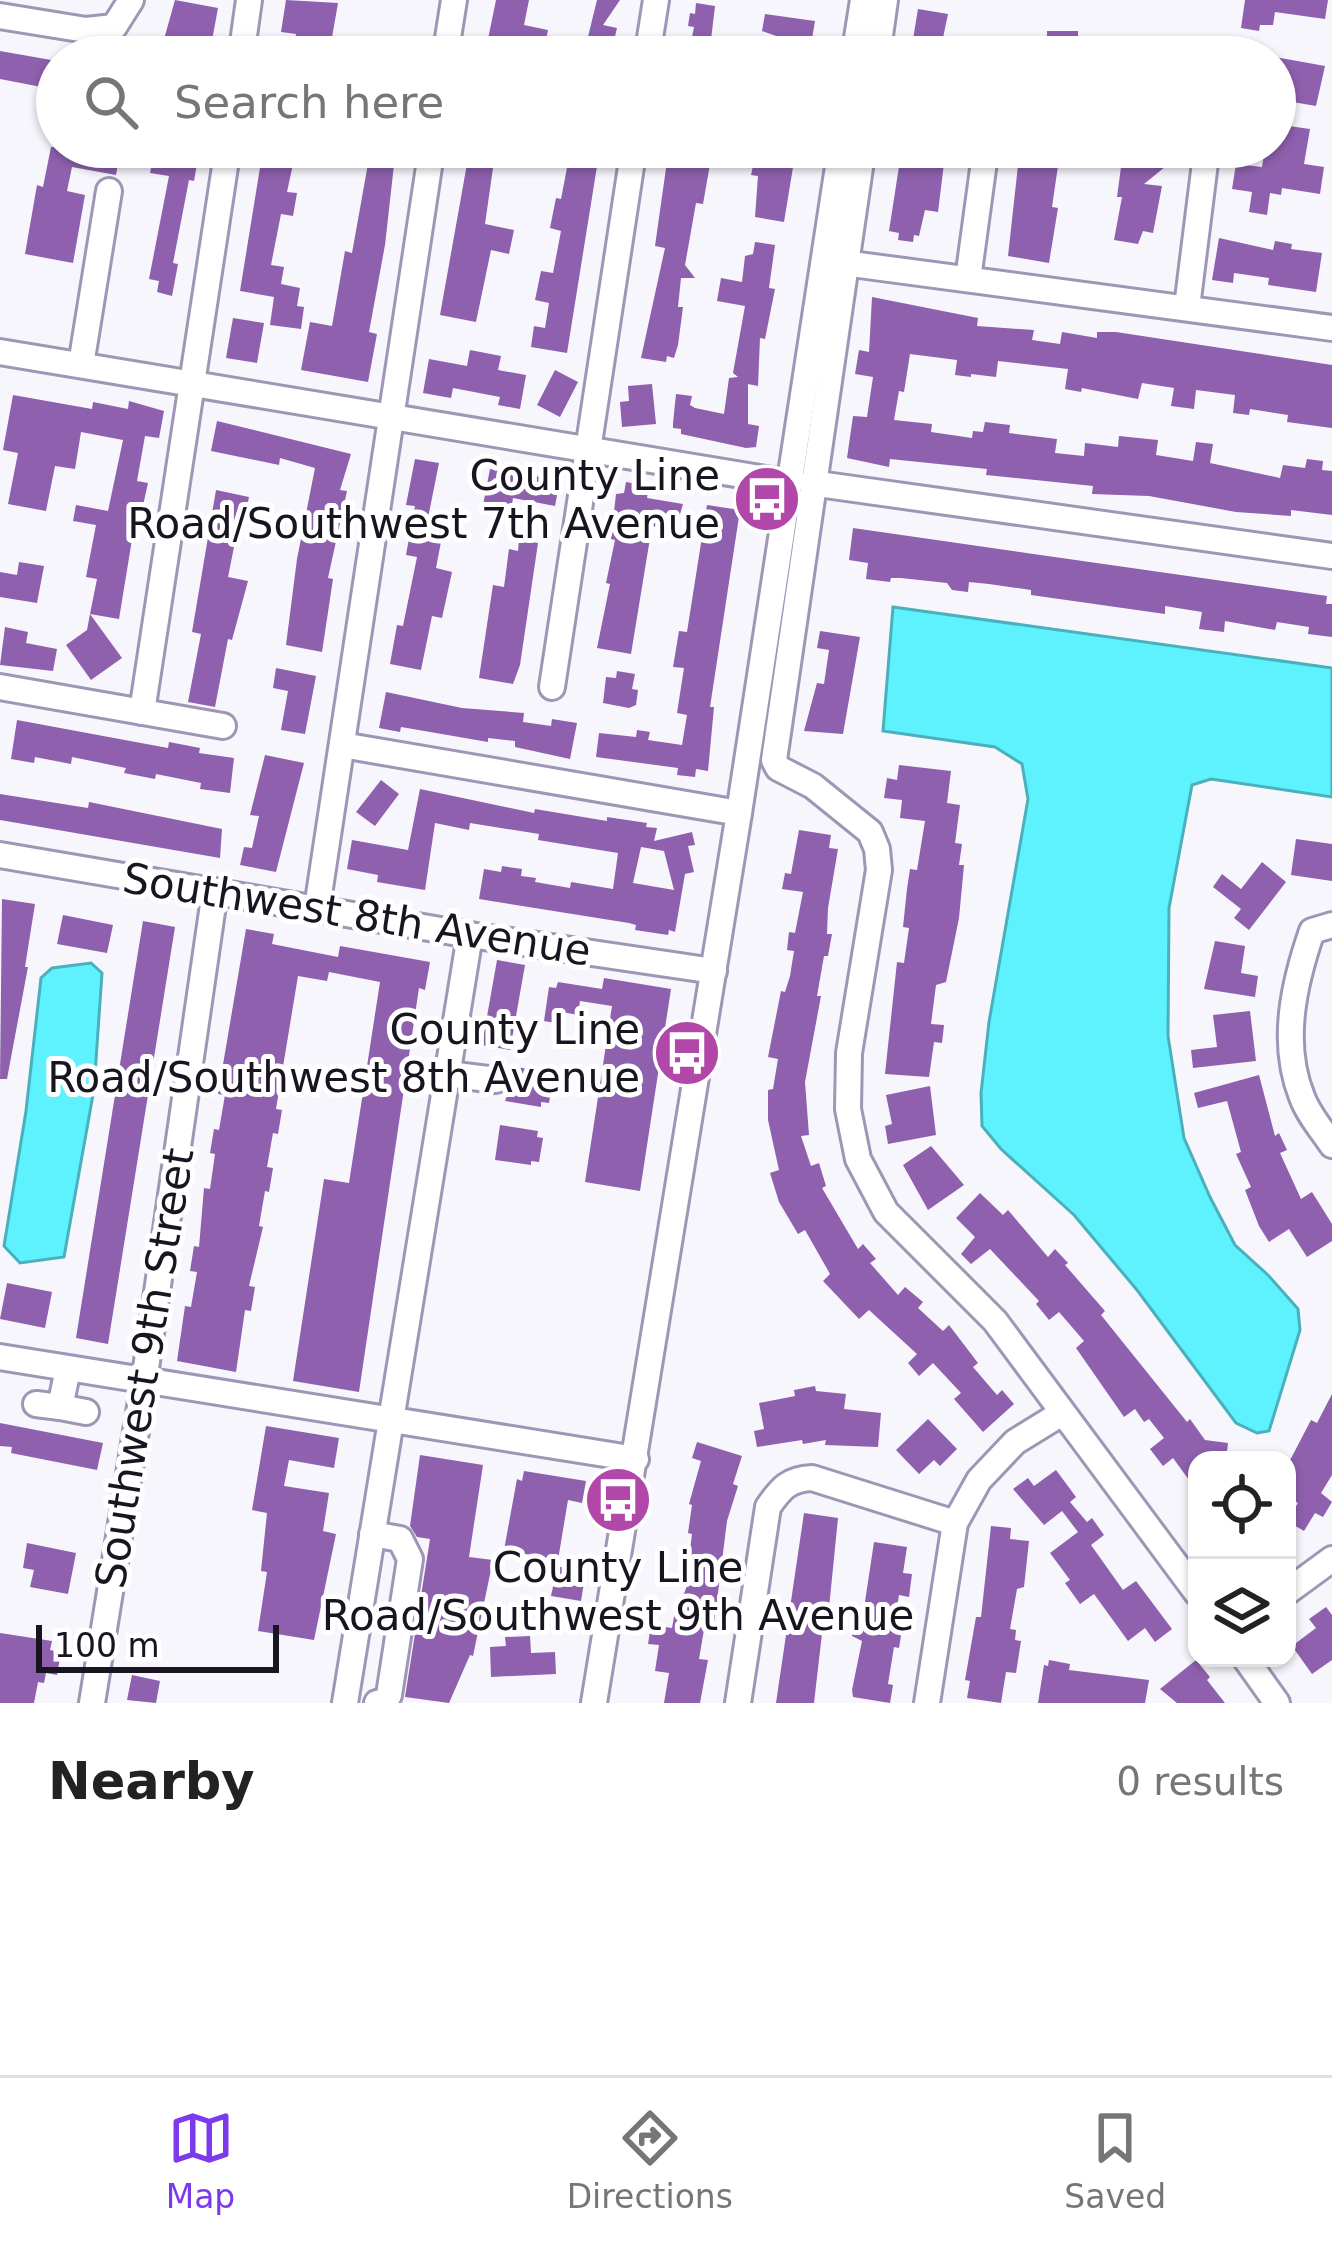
<!DOCTYPE html>
<style>
:root{--surface:#fff;--page:#f6f6f6;--text:#222;--muted:#767676;--line:#e0e0e0;--accent:#7c3aed}
body{margin:0;font-family:"DejaVu Sans",sans-serif;background:var(--page);color:var(--text)}
.controls{position:absolute;right:36px;bottom:36px;display:grid;overflow:hidden;border-radius:24px;box-shadow:0 3px 9px #0004}
.controls button{width:108px;height:108px;display:grid;place-items:center;padding:0;border:0;border-bottom:3px solid var(--line);background:var(--surface);color:var(--text);font:60px sans-serif}
.scale{position:absolute;left:36px;bottom:30px;width:243px;box-sizing:border-box;padding-left:12px;border:6px solid #181521;border-top:0;font-size:33px;line-height:42px;white-space:nowrap;color:#181521;-webkit-text-stroke:9px #fff;paint-order:stroke}
.list{margin:0;padding:0;list-style:none}
h2{display:flex;justify-content:space-between;align-items:center;height:156px;margin:0;padding:0 48px;font-size:51px}
h2 small{font-size:39px;font-weight:400;color:var(--muted)}
.icon{flex:none;width:66px;height:66px;fill:none;stroke:currentColor;stroke-width:2;stroke-linecap:round;stroke-linejoin:round}
.map{position:relative;flex:none;width:1332px;height:1703px;overflow:hidden}
.search{position:absolute;background:var(--surface);box-shadow:0 3px 9px #0004;left:36px;right:36px;top:36px;height:132px;display:flex;align-items:center;gap:30px;box-sizing:border-box;padding:0 42px;border-radius:66px;color:var(--muted);font-size:45px}
.sheet{height:372px;background:var(--surface)}
nav{display:flex;justify-content:space-around;align-items:center;box-sizing:border-box;height:168px;border-top:3px solid var(--line);background:var(--surface);font-size:33px;color:var(--muted)}
nav a{display:grid;justify-items:center;gap:6px}
nav .on{color:var(--accent)}
.map>svg:first-child{display:block}
.water{fill:#5ef2ff;stroke:#49b0bc;stroke-width:3}
.building{fill:#8e60ae;fill-rule:evenodd}
.lines{fill:none;stroke-linecap:round;stroke-linejoin:round}
.minor-casing{stroke:#9f96b6;stroke-width:30}
.minor{stroke:#fff;stroke-width:24}
.labels{text-anchor:middle;stroke-width:10;stroke-linejoin:round;paint-order:stroke}
.poi-label{font-size:42px;fill:#181521;stroke:#fff;text-anchor:end}
.street-label{font-size:42px;fill:#181521;stroke:#fff}
</style>
<div class="map">
<svg width="1332" height="1703" viewBox="0 0 1332 1703">
<rect width="100%" height="100%" fill="#f8f6fd"/>
<g class="water">
<path d="M893,607L1332,668V797L1211,779L1192,785L1169,908L1168,1036L1184,1138L1210,1197L1235,1245L1268,1275L1298,1309L1300,1330L1269,1431L1257,1433L1236,1423L1137,1290L1074,1215L1001,1149L982,1126L981,1093L989,1022L1028,799L1022,764L995,747L883,731Z"/>
<path d="M91,963L102,973L94,1089L64,1257L20,1263L4,1246L26,1111L41,978L52,968Z"/>
</g>
<g class="building">
<path d="M175,0L218,8L209,57H159Z"/>
<path d="M286,0L338,3L330,49L294,43L296,34L281,32Z"/>
<path d="M496,0H529L524,25L548,30L543,55L487,44Z"/>
<path d="M597,0H620L603,25L617,28L610,57H583Z"/>
<path d="M1245,0H1328L1325,19L1275,12L1273,25H1260L1259,31L1241,28Z"/>
<path d="M696,3L715,6L709,57H688L694,27L688,26L690,13L695,14Z"/>
<path d="M918,9L948,14L939,57H910Z"/>
<path d="M765,14L815,21L809,57H775L779,37L762,31Z"/>
<rect x="1047" y="31" width="31" height="26"/>
<path d="M1123,38L1173,45L1171,57H1120Z"/>
<path d="M0,51L57,61V90L0,79Z"/>
<path d="M1275,57L1325,66L1316,106L1275,99Z"/>
<path d="M1275,124L1310,129L1304,164L1324,167L1320,194L1282,188L1281,195L1270,193L1267,215L1249,212L1252,192L1232,189L1236,164L1262,167L1265,147H1275Z"/>
<path d="M51,147H121L116,175L72,167L67,191L85,195L73,263L25,254L37,185L43,187Z"/>
<path d="M155,147L199,153L194,181L189,180L173,263L178,264L172,296L157,292L159,281L149,279L169,176L150,173Z"/>
<path d="M371,147H396L385,245L369,332L377,334L368,382L301,370L310,322L332,326L345,251L352,253Z"/>
<path d="M470,147H496L485,224L514,230L509,254L491,250L476,322L440,315Z"/>
<path d="M571,147H598V160L567,353L531,347L534,326L545,328L549,303L535,300L541,271L553,273L561,231L550,228L556,198L561,199Z"/>
<path d="M669,147H713L703,204L696,203L685,265L695,278H681L678,307H683L678,345L674,358L667,356L666,362L641,358L665,248L655,246Z"/>
<path d="M757,147L796,149L784,222L755,217L758,176L751,175Z"/>
<path d="M902,147H946L938,212L925,210L919,236L914,235L913,242L898,240L899,233L889,231Z"/>
<path d="M1020,147L1060,152L1052,207L1058,208L1049,263L1008,256Z"/>
<path d="M1107,147L1167,154L1165,167L1144,184L1162,186L1153,233L1143,231L1138,244L1114,240L1122,197H1117L1121,167L1105,165Z"/>
<path d="M263,149L295,155L287,192L297,193L293,216L281,214L271,265L284,267L281,284L300,288L297,306L304,307L301,329L270,325L274,297L240,291Z"/>
<path d="M1219,238L1273,250L1275,241L1292,244L1291,249L1322,253L1316,292L1268,285L1269,278L1234,273L1233,283L1212,280Z"/>
<path d="M755,242L775,245L769,288L775,289L765,339L760,338L758,386L748,384V424L759,426L756,447L746,448L681,434V429L673,428V423L676,394L692,396L690,405L695,408L724,414L729,378L738,377L733,373L745,306L717,301L721,278L742,282L745,256L753,254Z"/>
<path d="M872,297L978,318L977,326L1034,330L1032,340L1060,344L1062,332L1097,338V332H1116L1332,365V428L1287,422L1288,415L1250,409L1249,415L1233,413L1235,395L1196,390L1194,409L1171,406L1174,388L1142,383L1138,399L1082,388L1081,392L1065,389L1068,369L998,361L996,377L971,374V377L955,375L957,360L910,354L904,392L899,391L894,420L932,424L931,432L972,438L973,431L983,432L985,422L1010,425L1009,433L1057,439L1055,453L1084,456L1085,443L1118,447L1119,436L1158,440L1156,455L1193,461L1196,442L1213,444L1210,463L1280,478L1283,465L1305,468L1307,459L1323,461L1322,470L1332,471V515L1291,510V516L1236,512L1149,496L1092,494L1093,486L986,475L987,469L890,459L889,467L847,458L853,416L867,417L873,377L855,374L859,350L869,352Z"/>
<path d="M233,318L264,323L257,363L226,358Z"/>
<path d="M470,350L501,356L498,370L526,375L520,409L498,405L500,397L453,388L451,398L423,393L429,359L467,366Z"/>
<path d="M555,370L578,382L560,417L537,405Z"/>
<path d="M652,384L656,424L622,427L620,402L629,401L628,386Z"/>
<path d="M13,395L92,409L93,402L128,409L129,401L164,411L159,438L145,436L137,481L148,483L142,510L137,509L119,619L90,614L97,579L86,577L96,525L73,521L76,505L108,511L123,440L81,432L75,469L55,466L46,511L8,504L18,453L3,450Z"/>
<path d="M217,421L351,454L340,490L347,491L328,578L333,579L322,652L286,645L297,559L315,468L280,458L279,465L211,451Z"/>
<path d="M415,459L439,463L427,523L444,526L436,568L452,572L442,618L432,616L421,670L390,664L397,625L403,626L417,557L406,555L415,506L406,505Z"/>
<path d="M490,469L560,480L555,506L513,498L511,510L483,505Z"/>
<path d="M626,482L649,486L647,498L683,504L675,531L652,526L631,654L597,648L610,584L606,583L615,540L611,539L616,494L624,493Z"/>
<path d="M216,490L249,497L243,528L238,527L228,577L248,581L232,640L228,639L215,707L188,702L201,634L192,632Z"/>
<path d="M707,505L740,510L710,707H714L708,771L696,769L695,777L677,775L678,768L596,757L599,733L636,737L637,730L650,732L648,740L682,745L687,715L677,713L684,668L673,667L679,631L687,632Z"/>
<path d="M853,528L1327,596L1326,604H1332V637L1308,634L1309,627L1277,622L1275,630L1225,621L1224,632L1199,629L1202,612L1165,606V614L1031,595V590L989,584L969,582L968,592L952,590L947,583L901,578H891L890,582L866,579L868,563L849,560Z"/>
<path d="M519,540L538,543L520,665L513,684L479,678L493,585L504,587L509,549L518,551Z"/>
<path d="M19,562L44,566L37,603L0,597V572L17,575Z"/>
<path d="M90,614L122,658L91,680L66,645L87,630Z"/>
<path d="M5,627L28,632L26,643L57,649L53,671L0,665Z"/>
<path d="M820,631L860,637L843,734L804,731L817,683L824,684L829,650L817,648Z"/>
<path d="M276,668L316,676L305,734L281,730L288,691L273,688Z"/>
<path d="M617,671L635,674L632,689L638,690L636,705L629,708L603,703L606,677L616,678Z"/>
<path d="M386,692L462,708L524,713L523,722L551,726L552,719L577,723L570,759L515,747V741L488,738V742L401,727L400,732L379,728Z"/>
<path d="M17,720L168,748L169,742L200,748L199,753L234,758L230,793L200,789L201,783L156,774L155,779L124,773L126,768L72,757L71,764L35,757L34,763L11,759Z"/>
<path d="M265,755L304,763L276,872L240,865L244,847L252,848L259,816L250,815Z"/>
<path d="M899,765L951,771L947,803L960,805L955,843L962,844L959,865H964L959,918L946,982L936,985L931,1024L944,1025L942,1043L934,1042L929,1077L885,1074L897,962L904,963L909,928L903,927L907,889L910,869L917,870L925,821L900,818L902,800L884,798L887,778L897,780Z"/>
<path d="M381,780L399,794L375,826L356,812Z"/>
<path d="M420,789L534,813L535,809L607,821V817L647,823L646,827L657,828L654,841L692,832L695,845L688,846L694,872L685,874L675,932L669,930L668,935L635,930L636,925L629,923L479,899L484,869L501,872L502,866L522,869L521,876L536,878L535,882L570,888L571,882L613,889L618,853L538,840L539,834L470,823L469,830L435,823L425,890L377,882L378,875L347,869L352,840L408,850ZM641,847L664,851L674,890L633,883Z"/>
<path d="M0,794L88,808L89,802L222,829L220,858L0,820Z"/>
<path d="M799,830L831,835L829,848L838,849L828,908L827,934H832L828,956H824L817,996H821L805,1082L809,1135L801,1136L811,1166L819,1163L826,1186L822,1188L858,1249L863,1244L876,1259L870,1263L898,1295L905,1287L923,1302L918,1308L943,1331L949,1325L978,1363L973,1367L997,1395L1002,1390L1014,1404L983,1432L954,1399L961,1393L933,1363L919,1376L908,1363L917,1354L869,1310L859,1319L823,1281L830,1274L805,1230L798,1234L779,1202L770,1173L779,1170L768,1120V1090L773,1089L778,1059L768,1057L781,991L785,992L790,976L794,951L787,950L789,932L795,933L803,892L782,889L785,873L791,874Z"/>
<path d="M1296,839L1332,844V881L1291,875Z"/>
<path d="M1262,862L1286,882L1249,930L1234,918L1241,909L1213,887L1222,874L1241,889Z"/>
<path d="M2,899L35,904L25,967H28L7,1079H0Z"/>
<path d="M63,915L113,925L107,953L57,944Z"/>
<path d="M143,921L175,927L108,1344L76,1338Z"/>
<path d="M246,929L274,934L272,944L338,957L340,946L430,962L425,990L419,988L359,1392L293,1381L324,1179L349,1183L380,982L329,972L327,981L298,976L276,1109L282,1110L278,1134L273,1133L267,1167L273,1168L269,1192L265,1191L259,1226L263,1227L249,1286L255,1287L251,1311L245,1310L236,1372L177,1361L185,1306L191,1307L197,1272L190,1271L194,1246L199,1247L204,1188L210,1189L215,1154L210,1153L214,1129L219,1130L225,1095L218,1094Z"/>
<path d="M1215,941L1245,946L1241,973L1258,976L1255,997L1204,989Z"/>
<path d="M497,960L525,965L510,1050L482,1045Z"/>
<path d="M604,978L671,989L640,1191L585,1182L612,1006L580,1001L578,1015L562,1012L561,1024L544,1021L549,987L556,988L558,982L602,989Z"/>
<path d="M1250,1011L1256,1061L1193,1068L1191,1050L1217,1047L1213,1015Z"/>
<path d="M510,1066L548,1072L547,1078L553,1079L549,1103L541,1102V1107L505,1101L512,1083Z"/>
<path d="M1259,1075L1275,1136L1279,1133L1287,1150L1280,1153L1301,1199L1312,1192L1332,1224V1241L1307,1257L1289,1229L1269,1242L1259,1226L1245,1190L1251,1187L1236,1154L1241,1152L1227,1101L1198,1108L1194,1093Z"/>
<path d="M930,1086L936,1135L888,1144L885,1126L892,1124L886,1095Z"/>
<path d="M500,1125L538,1131L537,1137L543,1138L539,1162L531,1161V1165L495,1160Z"/>
<path d="M931,1146L964,1185L928,1210L903,1165Z"/>
<path d="M980,1193L1003,1215L1008,1210L1048,1257L1055,1249L1068,1263L1065,1265L1105,1311L1101,1315L1187,1422L1190,1419L1205,1440L1228,1443L1226,1460H1197V1491L1173,1458L1163,1466L1150,1449L1164,1438L1149,1419L1144,1422L1135,1409L1124,1417L1076,1348L1084,1341L1059,1312L1049,1320L1036,1304L1039,1301L990,1249L971,1264L961,1254L975,1237L956,1218Z"/>
<path d="M7,1283L52,1292L45,1328L0,1319Z"/>
<path d="M815,1386L816,1391L846,1394L844,1409L881,1413L878,1447L825,1445L826,1440L803,1444L802,1440L757,1447L754,1431L764,1429L759,1403L795,1396L794,1390Z"/>
<path d="M1332,1394V1475L1321,1493L1332,1502L1323,1517L1315,1513L1304,1531L1287,1521L1298,1503L1287,1496V1466L1311,1420L1317,1423Z"/>
<path d="M928,1419L957,1449L940,1466L934,1460L919,1474L896,1450Z"/>
<path d="M0,1423L103,1443L97,1470L11,1453L12,1447L0,1446Z"/>
<path d="M266,1426L339,1438L334,1468L289,1460L284,1486L329,1493L323,1531L336,1534L314,1640L258,1631L267,1572L261,1571L267,1513L252,1510Z"/>
<path d="M697,1442L742,1456L733,1484L738,1486L727,1521L714,1625L705,1624L699,1659L708,1660L700,1703H664L669,1673L655,1671L659,1645L648,1644L651,1625L672,1628L677,1600L681,1601L687,1586L692,1558H689L692,1534L688,1533L692,1505L689,1504L701,1461L692,1458Z"/>
<path d="M420,1455L483,1465L469,1557L493,1560L473,1656L470,1655L449,1703L405,1697L430,1539L417,1537L410,1526Z"/>
<path d="M1056,1470L1076,1497L1070,1502L1087,1522L1092,1518L1104,1535L1091,1545L1123,1590L1136,1581L1172,1629L1155,1642L1145,1628L1128,1641L1094,1594L1080,1604L1065,1583L1070,1580L1050,1553L1078,1532L1062,1511L1044,1525L1013,1489L1028,1478L1034,1486Z"/>
<path d="M524,1471L586,1481L582,1503L568,1500L558,1560L504,1550L517,1479L522,1481Z"/>
<path d="M804,1513L838,1518L829,1608L826,1626L823,1625L814,1703H776Z"/>
<path d="M991,1526L1011,1528L1010,1539L1029,1541L1024,1587L1017,1589L1010,1629L1016,1630L1015,1640L1021,1641L1016,1673L1006,1672L1001,1703L967,1698L970,1681L965,1680L976,1617H981Z"/>
<path d="M874,1542L907,1547L903,1573L912,1574L909,1597L899,1595L894,1628L902,1629L899,1648L894,1647L888,1684L893,1685L890,1703L853,1697L852,1690L862,1641L852,1636L856,1614L863,1615Z"/>
<path d="M27,1543L76,1553L68,1594L30,1587L34,1570L23,1568Z"/>
<path d="M549,1565L586,1571L581,1601L551,1596L554,1582L546,1580Z"/>
<path d="M1326,1607L1332,1615V1660L1312,1674L1292,1646L1316,1628L1309,1619Z"/>
<path d="M0,1633L52,1641L50,1650L61,1652L57,1675L46,1673L44,1683L38,1682L34,1703H0Z"/>
<path d="M530,1636L531,1653L555,1652L556,1674L491,1677L490,1647L506,1646L505,1637Z"/>
<path d="M1049,1660L1070,1664L1069,1670L1149,1680L1145,1703H1038L1044,1665L1048,1666Z"/>
<path d="M1196,1660L1210,1677L1207,1680L1225,1703H1177L1160,1689Z"/>
<path d="M132,1675L160,1681L156,1703L127,1700Z"/>
</g>
<g class="lines">
<g class="minor-casing">
<g id="minor">
<path d="M0,16L86,30L114,27L131,0"/>
<path d="M241,57L249,0"/>
<path d="M445,57L454,0"/>
<path d="M647,57L656,0"/>
<path d="M854,57L863,0"/>
<path d="M877,57L885,0"/>
<path d="M863,147L774,760L778,768L813,786L870,832L877,849L879,870L849,1053L848,1109L858,1159L886,1212L995,1321L1197,1593"/>
<path d="M844,263L1332,328"/>
<path d="M968,279L986,147"/>
<path d="M1187,307L1207,147"/>
<path d="M0,352L790,483"/>
<path d="M81,365L109,191"/>
<path d="M811,483L1332,556"/>
<path d="M0,687L223,726"/>
<path d="M552,687L634,147"/>
<path d="M142,712L228,147"/>
<path d="M342,745L739,813"/>
<path d="M0,855L470,935L714,971"/>
<path d="M317,908L432,147"/>
<path d="M1332,925L1312,931C1294,983 1280,1043 1302,1097C1308,1114 1322,1130 1332,1145"/>
<path d="M448,1074L496,1080"/>
<path d="M0,1357L636,1459"/>
<path d="M36,1404L60,1407L68,1369"/>
<path d="M60,1407L86,1412"/>
<path d="M372,1534L400,1539L410,1559L389,1695L386,1701L377,1703"/>
<path d="M1287,1592L1332,1559"/>
<path d="M1245,1658L1277,1703"/>
<path d="M92,1703L144,1382L215,891"/>
<path d="M345,1703L470,935"/>
<path d="M594,1703L739,813L841,147"/>
<path d="M738,1703L768,1507C781,1488 789,1479 812,1478L955,1523"/>
<path d="M927,1703L955,1523L979,1480L1015,1442L1062,1413"/>
</g>
</g>
<use href="#minor" class="minor"/>
</g>
<defs>
<g id="bus-disc" transform="scale(3.45)"><circle r="9.5" fill="#b047a9" stroke="#fff"/><path d="M-5-6H5V4H4V6H2V4H-2V6H-4V4H-5ZM-3.5-4V0h7V-4ZM-3.5 1.2v1.5H-2V1.2ZM2 1.2v1.5H3.5V1.2Z" fill="#fff"/></g>
</defs>
<g fill-rule="evenodd">
<use href="#bus-disc" x="767" y="499"/>
<use href="#bus-disc" x="687" y="1053"/>
<use href="#bus-disc" x="618" y="1500"/>
</g>
<g class="labels">
<g class="poi-label">
<text x="720" y="490">County Line<tspan x="720" dy="48">Road/Southwest 7th Avenue</tspan></text>
<text x="640" y="1044">County Line<tspan x="640" dy="48">Road/Southwest 8th Avenue</tspan></text>
<text x="618" y="1582" text-anchor="middle">County Line<tspan x="618" dy="48">Road/Southwest 9th Avenue</tspan></text>
</g>
<g class="street-label">
<text transform="translate(357 914) rotate(9)" y="15">Southwest 8th Avenue</text>
<text transform="translate(144 1368) rotate(-81)" y="15">Southwest 9th Street</text>
</g>
</g>
</svg>
<div class="controls">
<button><svg class="icon" aria-label="locate" viewBox="0 0 24 24"><circle cx="12" cy="12" r="6"/><path d="M12 2v4M12 18v4M2 12h4M18 12h4"/></svg></button>
<button><svg class="icon" aria-label="layers" viewBox="0 0 24 24"><path d="M12 4l9 5-9 5-9-5zM3 14l9 5 9-5"/></svg></button>
</div>
<div class="scale">100 m</div>
<div class="search"><svg class="icon" aria-label="search" viewBox="0 0 24 24"><circle cx="10" cy="10" r="6"/><path d="M15 15l6 6"/></svg>Search here</div>
</div>
<section class="sheet">
<h2>Nearby<small>0 results</small></h2>
<ul class="list">
</ul>
</section>
<nav>
<a class="on"><svg class="icon" aria-label="map" viewBox="0 0 24 24"><path d="M3 6l6-2 6 2 6-2v14l-6 2-6-2-6 2zM9 4v14M15 6v14"/></svg>Map</a>
<a><svg class="icon" aria-label="directions" viewBox="0 0 24 24"><path d="M12 3l9 9-9 9-9-9zM9 14v-3h6M13 9l2 2-2 2"/></svg>Directions</a>
<a><svg class="icon" aria-label="saved" viewBox="0 0 24 24"><path d="M7 4h10v16l-5-4-5 4z"/></svg>Saved</a>
</nav>
